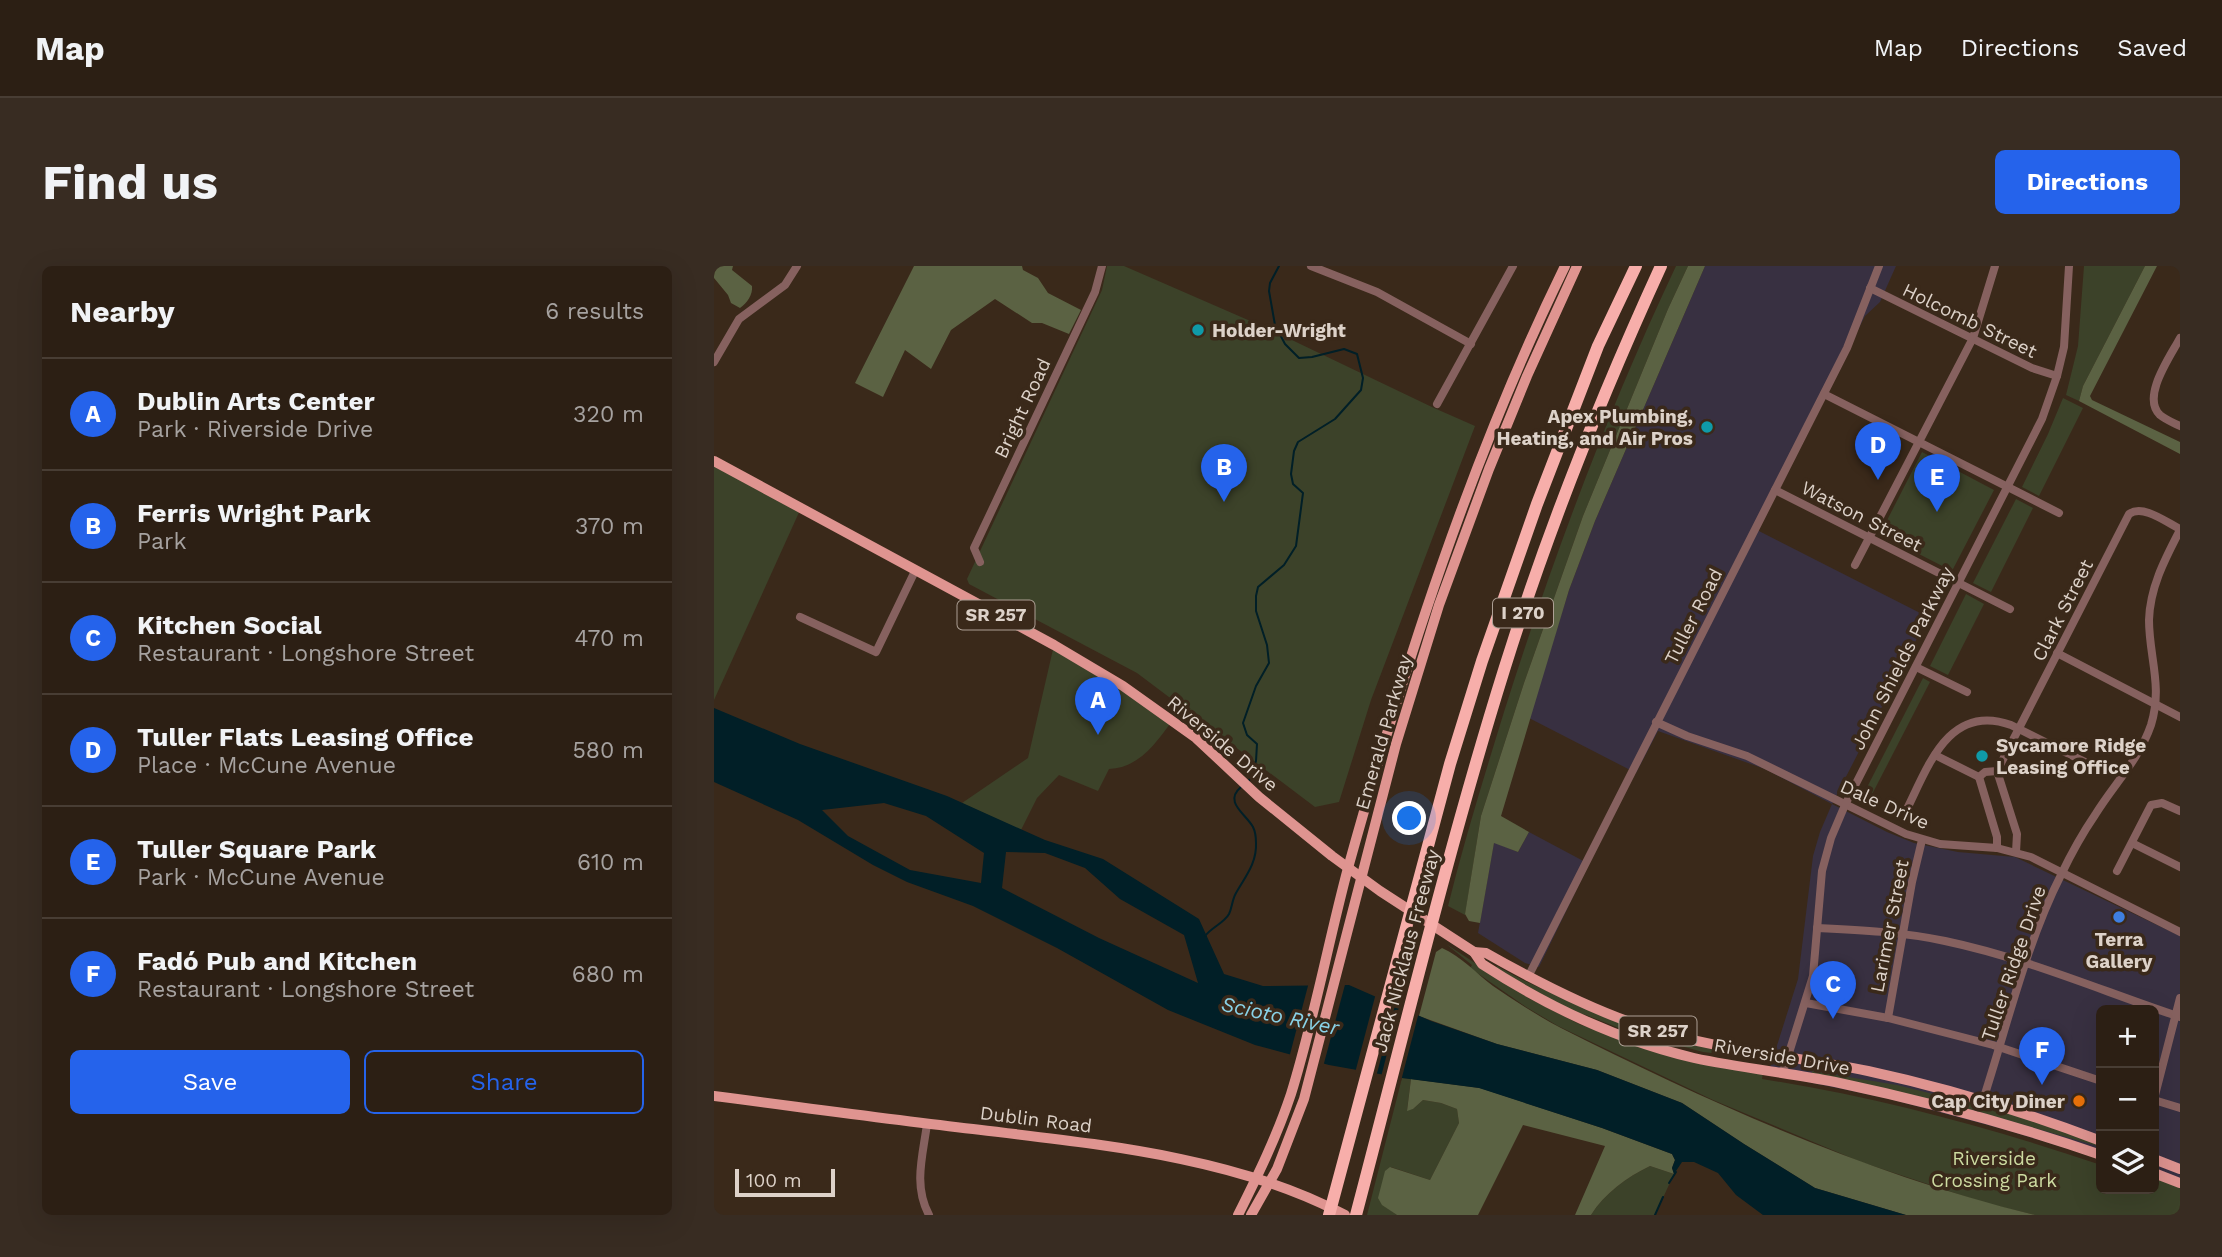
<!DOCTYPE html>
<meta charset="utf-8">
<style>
:root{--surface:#2c1f14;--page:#382c22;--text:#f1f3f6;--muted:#a6a2a0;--line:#483d34;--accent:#2563eb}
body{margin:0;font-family:"Work Sans",sans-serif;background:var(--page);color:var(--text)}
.controls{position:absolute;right:21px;bottom:21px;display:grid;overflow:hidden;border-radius:10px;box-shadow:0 7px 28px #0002}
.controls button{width:63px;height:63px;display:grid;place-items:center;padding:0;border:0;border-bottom:2px solid var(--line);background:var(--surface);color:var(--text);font:35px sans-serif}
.scale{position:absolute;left:21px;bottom:18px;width:100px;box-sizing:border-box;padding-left:7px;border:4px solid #ddd2c9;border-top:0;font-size:19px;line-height:24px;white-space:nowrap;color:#ddd2c9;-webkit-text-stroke:5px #3a291a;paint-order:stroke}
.you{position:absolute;left:696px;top:553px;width:24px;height:24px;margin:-18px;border:5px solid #fff;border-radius:50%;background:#1a73e8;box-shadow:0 0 0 10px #1a73e833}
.badge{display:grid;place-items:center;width:46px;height:46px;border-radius:50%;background:var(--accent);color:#fff;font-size:23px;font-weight:700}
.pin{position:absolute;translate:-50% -58px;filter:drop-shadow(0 2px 4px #0008)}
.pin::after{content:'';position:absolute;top:37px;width:24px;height:21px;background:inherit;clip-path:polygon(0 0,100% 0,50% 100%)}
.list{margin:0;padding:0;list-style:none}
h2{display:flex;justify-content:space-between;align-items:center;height:91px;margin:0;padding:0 28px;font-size:30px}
h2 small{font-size:23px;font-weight:400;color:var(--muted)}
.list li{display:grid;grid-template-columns:46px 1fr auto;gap:21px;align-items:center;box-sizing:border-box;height:112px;padding:0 28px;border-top:2px solid var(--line)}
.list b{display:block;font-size:26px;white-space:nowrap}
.list p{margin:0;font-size:23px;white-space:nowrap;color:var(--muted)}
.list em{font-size:23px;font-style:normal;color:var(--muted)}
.actions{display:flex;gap:14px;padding:21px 28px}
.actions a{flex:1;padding:16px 0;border:2px solid var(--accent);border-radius:10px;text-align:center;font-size:24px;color:var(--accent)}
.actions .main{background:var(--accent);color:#fff}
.icon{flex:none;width:38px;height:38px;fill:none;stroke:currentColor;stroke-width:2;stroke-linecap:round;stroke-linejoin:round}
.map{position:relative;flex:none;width:1466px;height:949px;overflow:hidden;border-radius:10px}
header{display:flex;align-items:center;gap:42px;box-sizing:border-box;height:98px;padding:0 35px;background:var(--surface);border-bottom:2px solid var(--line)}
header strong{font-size:33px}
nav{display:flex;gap:38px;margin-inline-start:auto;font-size:24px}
.intro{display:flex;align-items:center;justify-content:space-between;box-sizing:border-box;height:168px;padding:0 42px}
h1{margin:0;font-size:49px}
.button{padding:18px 32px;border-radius:10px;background:var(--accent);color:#fff;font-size:24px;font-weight:700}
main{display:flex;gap:42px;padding:0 42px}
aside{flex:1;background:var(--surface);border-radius:10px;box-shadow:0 7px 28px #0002}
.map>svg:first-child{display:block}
.commercial{fill:#383041}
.green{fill:#3c4229}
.forest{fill:#5b6243}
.water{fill:#011f27;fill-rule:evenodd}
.pier{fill:#3a291a}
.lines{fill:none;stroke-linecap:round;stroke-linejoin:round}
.stream{stroke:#011f27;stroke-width:2}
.minor{stroke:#86615f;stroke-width:8}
.major{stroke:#df9490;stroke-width:10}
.highway{stroke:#f7aeaa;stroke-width:12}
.culture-dot{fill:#0f9aa8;stroke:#3a291a;stroke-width:2.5}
.shop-dot{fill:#3f7fe0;stroke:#3a291a;stroke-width:2.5}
.food-dot{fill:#e8710a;stroke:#3a291a;stroke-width:2.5}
.labels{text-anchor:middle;stroke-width:7;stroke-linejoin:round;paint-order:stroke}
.shield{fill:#3a291a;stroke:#ac9f94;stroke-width:2}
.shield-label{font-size:18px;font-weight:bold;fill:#ddd2c9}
.street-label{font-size:19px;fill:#ddd2c9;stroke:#3a291a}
.poi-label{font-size:19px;font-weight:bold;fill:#ddd2c9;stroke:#3a291a;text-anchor:start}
.park-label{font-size:19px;fill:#cddba1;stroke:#3a291a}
.water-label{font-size:21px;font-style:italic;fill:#89d2e7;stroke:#3a291a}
</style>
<header>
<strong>Map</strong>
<nav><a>Map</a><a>Directions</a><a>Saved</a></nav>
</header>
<div class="intro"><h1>Find us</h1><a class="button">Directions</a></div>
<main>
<aside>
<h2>Nearby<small>6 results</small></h2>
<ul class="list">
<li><span class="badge">A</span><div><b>Dublin Arts Center</b><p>Park · Riverside Drive</p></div><em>320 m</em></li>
<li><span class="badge">B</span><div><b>Ferris Wright Park</b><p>Park</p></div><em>370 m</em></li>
<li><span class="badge">C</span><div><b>Kitchen Social</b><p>Restaurant · Longshore Street</p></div><em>470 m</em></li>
<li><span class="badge">D</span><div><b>Tuller Flats Leasing Office</b><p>Place · McCune Avenue</p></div><em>580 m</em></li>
<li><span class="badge">E</span><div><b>Tuller Square Park</b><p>Park · McCune Avenue</p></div><em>610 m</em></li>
<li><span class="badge">F</span><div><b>Fadó Pub and Kitchen</b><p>Restaurant · Longshore Street</p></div><em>680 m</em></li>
</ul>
<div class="actions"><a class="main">Save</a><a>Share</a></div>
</aside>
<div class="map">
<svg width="1466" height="949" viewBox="0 0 1466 949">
<rect width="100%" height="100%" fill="#3a291a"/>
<g class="commercial">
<path d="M991,0H1182L1166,36L1151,50L1043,264L1214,351L1118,538L1173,566L1200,577L1244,586L1301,591L1464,669L1466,667V921L1440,911V744H1387V893L1296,865L1172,832L1054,808L1084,713L1099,590L1106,566L1118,538L1051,503L944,465L922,507L815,452L855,324L881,255Z"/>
<path d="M815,566L875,598L825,701L811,697L764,667L780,576L804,586Z"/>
</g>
<g class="green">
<path d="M393,0H410L557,64L720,142L761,160L657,434L625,536L601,541L423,407L255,318L253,313L388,24Z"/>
<path d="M962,0H974L954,43L869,250L810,417L767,550L751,649L734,640C750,575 770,511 790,446C838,294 894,144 962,0Z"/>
<path d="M1370,0H1431L1369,120L1365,135L1352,129L1364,80Z"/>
<path d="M1349,132L1369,142L1325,230L1308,221L1334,168Z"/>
<path d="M1208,186L1280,224L1238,305L1166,268Z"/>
<path d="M0,195L87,242L0,434Z"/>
<path d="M1302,233L1319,242L1277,326L1259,317Z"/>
<path d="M1252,328L1270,338L1234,409L1216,400Z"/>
<path d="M340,379L458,455C442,477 425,502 395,503L384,525L345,509L323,532L307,564L248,537L314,492Z"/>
<path d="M1209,412L1216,416L1152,540L1145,537Z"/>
<path d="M732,678L816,733L867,759L1049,807L1048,813C1163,831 1278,862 1387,899V923H1440V912L1466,921V949H1321L1271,937L1147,896L999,834L844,760L812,741L756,702L758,699Z"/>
<path d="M783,700C862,746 953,765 1041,789L1040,792L989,786L915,766L872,749L857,745L782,702Z"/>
<path d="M1098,805L1183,819L1239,833L1257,834L1387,878V881L1255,843L1236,841L1098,808Z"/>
<path d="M688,812L697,813L693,844L699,843L709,834L727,837L743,843L745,857L716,914L677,901L669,939L683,949H653Z"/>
<path d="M936,900L960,908L941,949H877C890,928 913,911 936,900Z"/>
</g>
<g class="forest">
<path d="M0,0H19L18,4L38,20C39,29 33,37 26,42L17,37L14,29L0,12Z"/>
<path d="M200,0H308L309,4L324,12L334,27L367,44L355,68L328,57H318L281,33L237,64L217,103L191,84L169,131L141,117Z"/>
<path d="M974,0H991L881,255L855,324L787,550L815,566L804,586L780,577L766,657L755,655L751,648L767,550L810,417L869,250L954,43Z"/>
<path d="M1431,0H1443L1376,130L1378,134L1466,176V188L1365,135L1369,120Z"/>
<path d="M728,682C747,690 763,708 779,720C801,735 824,750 847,762C998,838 1156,909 1321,949H1192L1101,922L1030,878L968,837L883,804L783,778L705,750L722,686Z"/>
<path d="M697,813L766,822L888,862L958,888L961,894L958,902L960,908L936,900C913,911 890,928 877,949H861L891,880L809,859L764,949H683L668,939L664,932L671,905L676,901L716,914L745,857L743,843L727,837L709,834L699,843L693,845Z"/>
</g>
<path class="water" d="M0,442L86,478L233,530L331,574L389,593L485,653L510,708L549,720L635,719L717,755L783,778L883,804L968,837L1030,878L1101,922L1192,949H1049L1022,929L1004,907L980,896H968L960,908L958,902L961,894L958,888L888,862L765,822L688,812L615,799L541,779L454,744L343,682L259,640L193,616L159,599L84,554L0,516ZM170,537L212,550L270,587L267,617L196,604L134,570L108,544ZM292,586L331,587L371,602L406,633L470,669L484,717L385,672L288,622Z"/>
<g class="pier">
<path d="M632,715L609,801L575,792L595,716Z"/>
<path d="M662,727L682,736L662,811L641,807Z"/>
<path d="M686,737L705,746L687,815L667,811Z"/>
</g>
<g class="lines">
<g class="stream">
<path d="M535,515L542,495L543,478L533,469L529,457L542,420L555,397L553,379L542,345V330L544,321L570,299L582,280L589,227L579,218L577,208L580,185L584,176L621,153L647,124L649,112L643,88L630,83L598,91L585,92L571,78L561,59L555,25L556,17L565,0"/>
<path d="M491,670C498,661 510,657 515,648C518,642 518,634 522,627C531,611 543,597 542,577C542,573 541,565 539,561C532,548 509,536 527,521"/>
<path d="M955,917L962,906"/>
<path d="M941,949L949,931"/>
</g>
<g class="minor">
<path d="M597,0L663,26L757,78"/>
<path d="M1156,22L1318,102L1343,110"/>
<path d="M1466,72C1456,91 1427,131 1446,149C1452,154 1460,157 1466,160"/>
<path d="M0,96L25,53L71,19L83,0"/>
<path d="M1110,128L1345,247"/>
<path d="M723,138L799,0"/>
<path d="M1061,224L1296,343"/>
<path d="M266,296L260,282L381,26L388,0"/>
<path d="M1141,299L1259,72L1281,0"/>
<path d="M86,351L162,386L201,305"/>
<path d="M1343,387L1466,451"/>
<path d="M1202,401L1253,426"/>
<path d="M942,456L973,470L1033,490L1192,568L1226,578L1283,582L1317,591L1466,666"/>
<path d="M1221,489L1265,511"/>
<path d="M1283,505L1415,248C1429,238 1452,256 1466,263"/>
<path d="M1283,505L1303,568L1302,586"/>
<path d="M1265,511L1283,571V582"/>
<path d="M1265,511L1271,506L1283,505"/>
<path d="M1190,549C1213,504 1233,436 1297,459L1391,506"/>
<path d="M1418,577L1466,601"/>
<path d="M1403,605L1437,539L1448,537L1466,545"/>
<path d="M1103,662C1146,664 1189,666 1231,675C1312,692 1388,725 1466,751"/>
<path d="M814,711L1133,82L1165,0"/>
<path d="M1092,737L1174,752L1279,779L1387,815"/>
<path d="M1174,752L1198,616L1208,574"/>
<path d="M1069,806L1099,710L1108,605L1117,572L1131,539L1328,153L1343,110L1350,81L1355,0"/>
<path d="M1440,833L1466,732"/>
<path d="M1269,834C1293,760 1312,678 1347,609C1357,588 1368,568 1381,549C1400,518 1425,494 1437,459C1449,420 1435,391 1435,354C1436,321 1451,293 1466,264"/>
<path d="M1440,834L1466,842"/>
<path d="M213,858C209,889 199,919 215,949"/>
</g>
<g class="major">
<path d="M0,195L340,379L409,420L482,472L545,531L618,590L666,625L760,686L768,698C834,741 903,774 980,792C1027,802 1075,807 1121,816C1211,835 1301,859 1387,889"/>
<path d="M760,686L772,687C823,716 875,743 930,761C1003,784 1079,790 1154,805C1233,822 1311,846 1387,875"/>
<path d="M0,830C86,841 173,853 259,863C381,878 521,890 631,949"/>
<path d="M1440,893L1466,903"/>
<path d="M1440,907L1466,917"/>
<path d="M524,949C544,909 563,870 577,828C600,754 614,677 634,602C691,397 757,192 851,0"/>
<path d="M537,949L563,903L590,833L682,478L725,339L775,203L813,110L863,0"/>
</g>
<g class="highway">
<path d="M615,949L736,498L768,395L823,238L884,80L922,0"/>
<path d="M642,949C690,767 734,583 790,404C833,266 887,131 947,0"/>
</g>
</g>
<g class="culture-dot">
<circle cx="484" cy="64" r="7"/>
<circle cx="993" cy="161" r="7"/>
<circle cx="1268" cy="490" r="7"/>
</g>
<circle class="shop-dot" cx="1405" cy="651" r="7"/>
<circle class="food-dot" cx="1365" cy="835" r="7"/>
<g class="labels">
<g class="shield">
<rect x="779" y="332.5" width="60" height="29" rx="5"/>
<rect x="243.5" y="334.5" width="77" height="29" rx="5"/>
<rect x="905.5" y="750.5" width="77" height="29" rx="5"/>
</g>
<g class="shield-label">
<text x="809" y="353">I 270</text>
<text x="282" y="355">SR 257</text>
<text x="944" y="771">SR 257</text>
</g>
<g class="street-label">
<text transform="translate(1256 54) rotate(26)" y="7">Holcomb Street</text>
<text transform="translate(308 142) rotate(-65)" y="7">Bright Road</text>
<text transform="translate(1148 250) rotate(27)" y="7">Watson Street</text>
<text transform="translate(1348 344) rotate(-63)" y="7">Clark Street</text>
<text transform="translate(979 350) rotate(-63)" y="7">Tuller Road</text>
<text transform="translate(1188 392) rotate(-63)" y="7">John Shields Parkway</text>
<text transform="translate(669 466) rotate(-74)" y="7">Emerald Parkway</text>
<text transform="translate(509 477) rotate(40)" y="7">Riverside Drive</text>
<text transform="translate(1171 538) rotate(24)" y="7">Dale Drive</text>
<text transform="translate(1175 660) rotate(-79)" y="7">Larimer Street</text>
<text transform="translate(692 685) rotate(-75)" y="7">Jack Nicklaus Freeway</text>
<text transform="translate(1299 697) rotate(-71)" y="7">Tuller Ridge Drive</text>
<text transform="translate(1068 790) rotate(10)" y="7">Riverside Drive</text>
<text transform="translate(322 853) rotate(7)" y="7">Dublin Road</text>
</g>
<g class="poi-label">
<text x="498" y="71">Holder-Wright</text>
<text x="979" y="157" text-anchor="end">Apex Plumbing,<tspan x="979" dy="22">Heating, and Air Pros</tspan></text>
<text x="1282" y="486">Sycamore Ridge<tspan x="1282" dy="22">Leasing Office</tspan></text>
<text x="1405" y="680" text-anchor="middle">Terra<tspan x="1405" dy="22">Gallery</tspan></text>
<text x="1351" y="842" text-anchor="end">Cap City Diner</text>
</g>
<g class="park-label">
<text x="1280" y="899">Riverside<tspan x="1280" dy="22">Crossing Park</tspan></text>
</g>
<g class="water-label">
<text transform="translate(566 750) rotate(12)" y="7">Scioto River</text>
</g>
</g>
</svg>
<div class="controls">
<button>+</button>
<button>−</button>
<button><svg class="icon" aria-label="layers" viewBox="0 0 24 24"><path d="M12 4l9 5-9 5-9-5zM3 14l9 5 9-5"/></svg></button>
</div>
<div class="scale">100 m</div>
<div class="you"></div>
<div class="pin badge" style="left:384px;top:469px">A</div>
<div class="pin badge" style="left:510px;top:236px">B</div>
<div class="pin badge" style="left:1119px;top:753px">C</div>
<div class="pin badge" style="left:1164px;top:214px">D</div>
<div class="pin badge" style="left:1223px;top:246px">E</div>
<div class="pin badge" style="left:1328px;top:819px">F</div>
</div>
</main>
